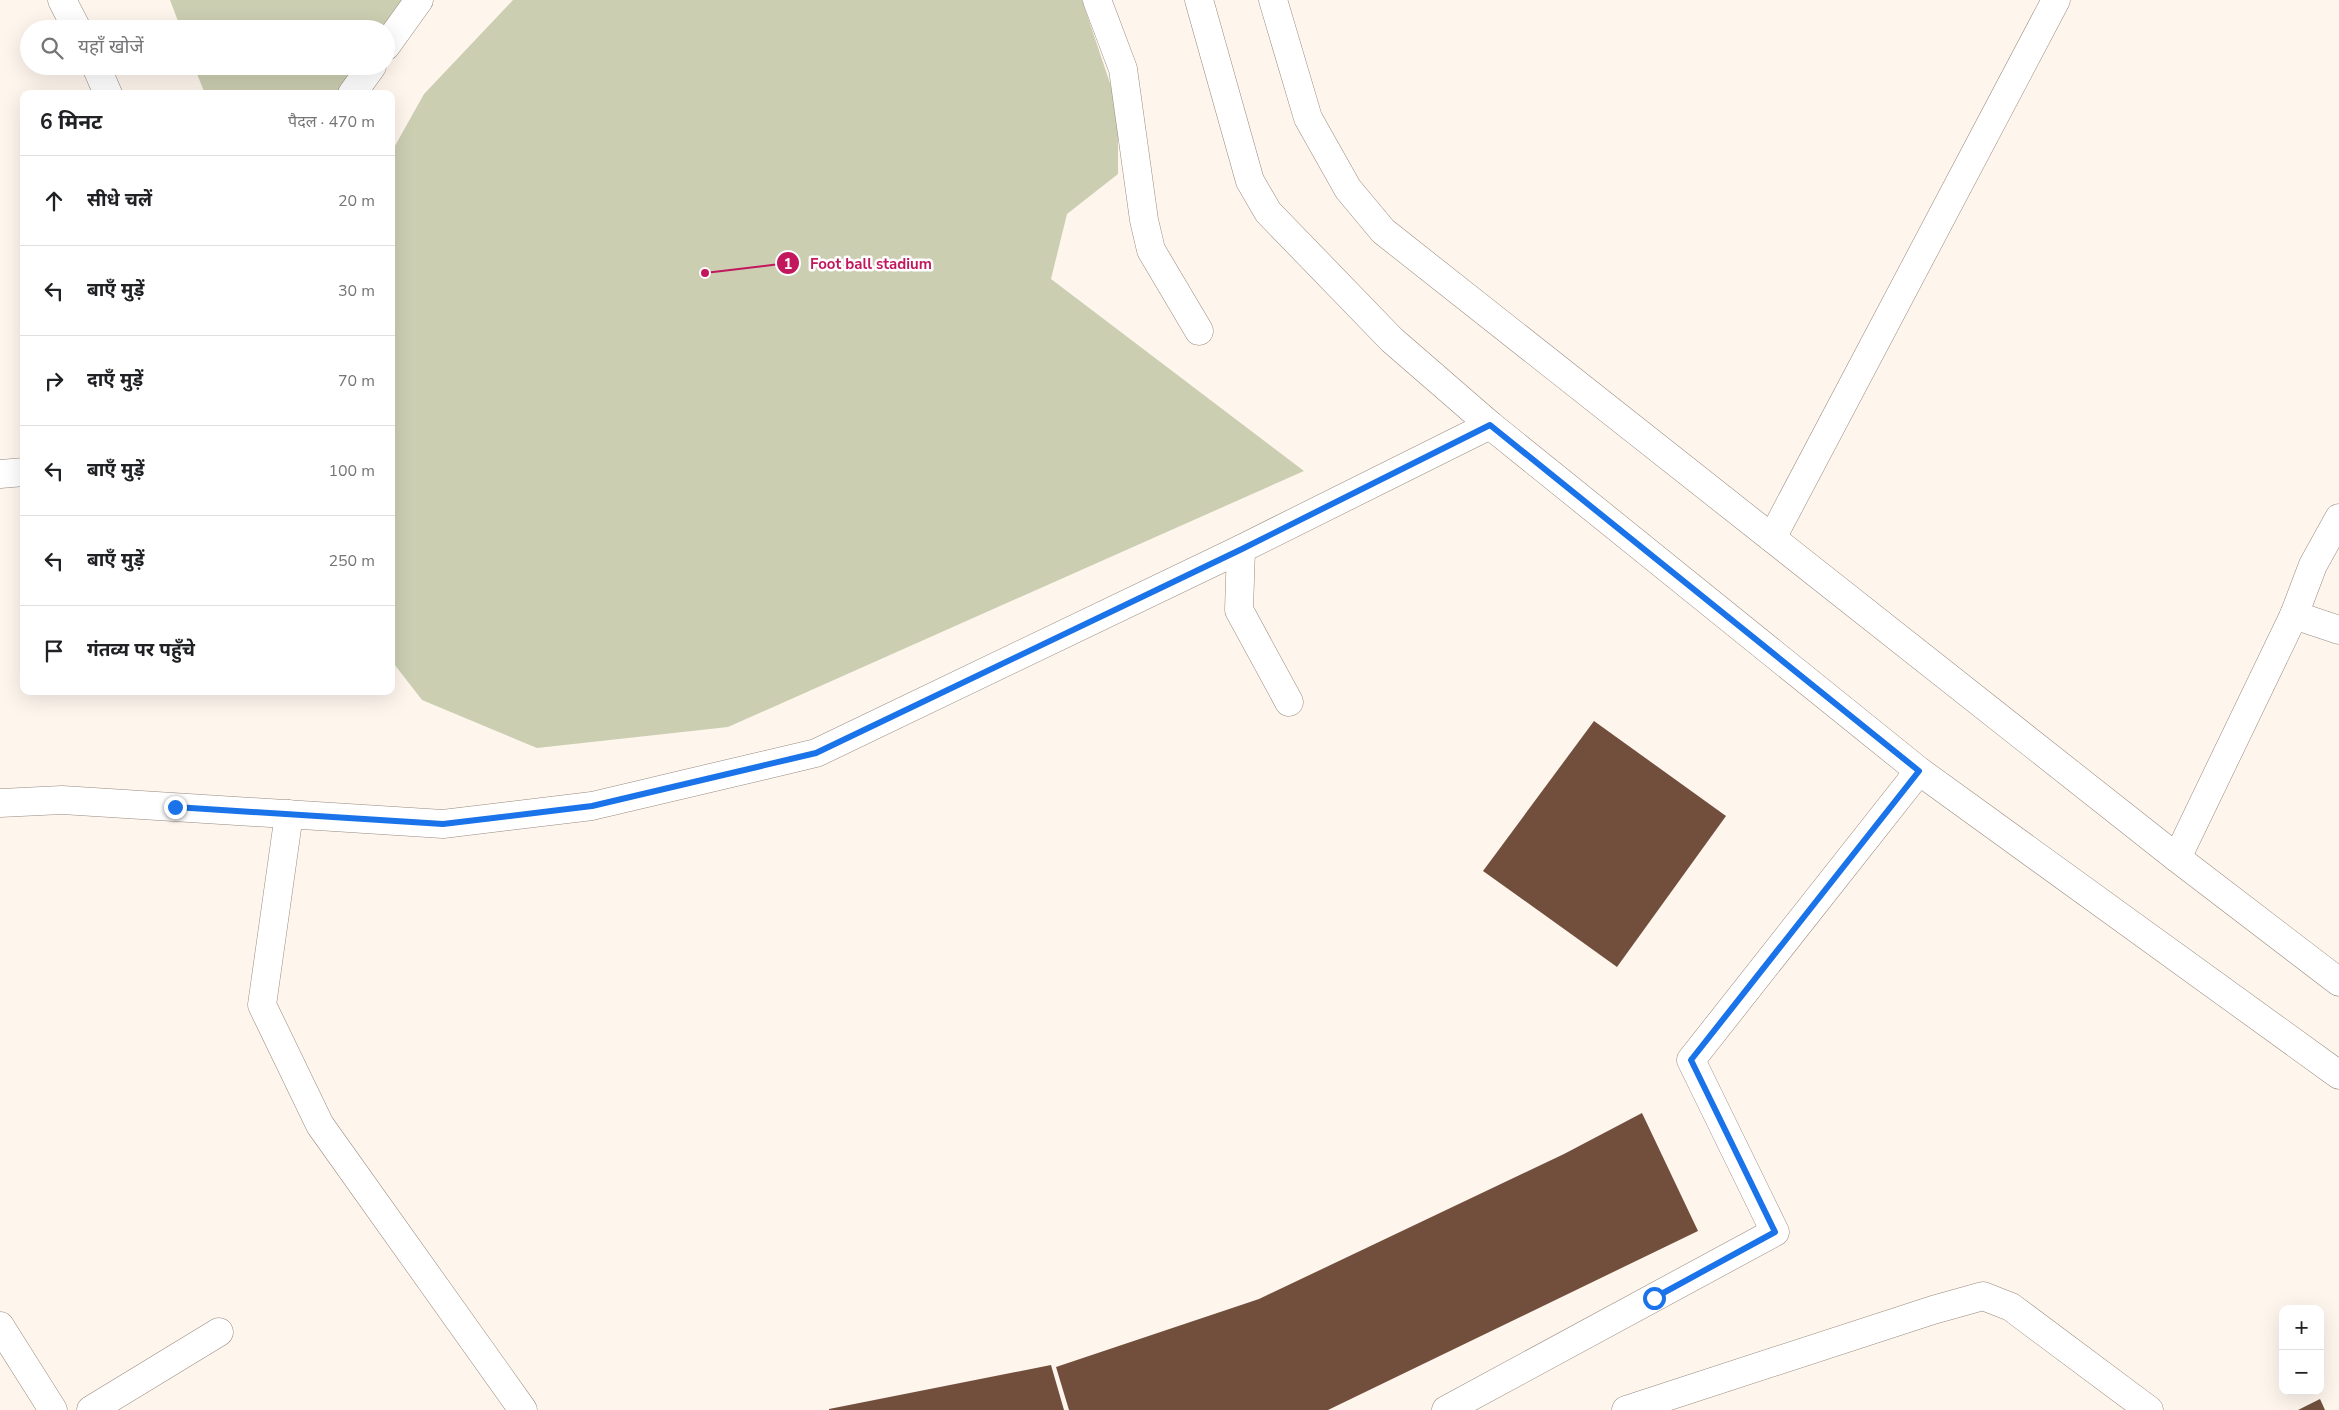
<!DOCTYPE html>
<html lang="hi">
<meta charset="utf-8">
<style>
:root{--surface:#fff;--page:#f6f6f6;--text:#202124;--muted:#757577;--line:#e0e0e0}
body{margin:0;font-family:"Nunito Sans","Noto Sans Devanagari",sans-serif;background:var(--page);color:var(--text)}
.controls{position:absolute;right:15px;bottom:15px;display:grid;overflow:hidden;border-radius:10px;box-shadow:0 5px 20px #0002}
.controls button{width:45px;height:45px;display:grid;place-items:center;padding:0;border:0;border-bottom:1px solid var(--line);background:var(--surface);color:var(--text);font:25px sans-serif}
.stop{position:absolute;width:15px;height:15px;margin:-11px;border:4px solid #1a73e8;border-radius:50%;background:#fff}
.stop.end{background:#1a73e8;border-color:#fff;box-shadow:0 1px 5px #0008}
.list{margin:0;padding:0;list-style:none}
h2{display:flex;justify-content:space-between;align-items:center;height:65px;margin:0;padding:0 20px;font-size:21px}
h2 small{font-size:16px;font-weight:400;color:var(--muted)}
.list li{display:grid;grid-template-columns:32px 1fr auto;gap:15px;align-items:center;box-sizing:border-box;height:90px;padding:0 20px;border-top:1px solid var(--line)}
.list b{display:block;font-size:19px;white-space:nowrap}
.list em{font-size:16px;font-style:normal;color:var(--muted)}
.icon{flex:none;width:28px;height:28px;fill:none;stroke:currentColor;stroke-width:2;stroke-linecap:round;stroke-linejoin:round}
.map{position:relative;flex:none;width:2339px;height:1410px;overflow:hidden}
.search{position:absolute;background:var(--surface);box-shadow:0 5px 20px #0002;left:20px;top:20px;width:375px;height:55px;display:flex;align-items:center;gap:12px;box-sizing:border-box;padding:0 18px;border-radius:28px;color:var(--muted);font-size:19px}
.panel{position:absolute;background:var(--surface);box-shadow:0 5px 20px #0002;left:20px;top:90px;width:375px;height:605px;border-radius:10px}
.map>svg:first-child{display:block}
.green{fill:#cbceb1}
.building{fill:#724f3d}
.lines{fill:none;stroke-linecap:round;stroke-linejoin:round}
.minor-casing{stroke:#988a7e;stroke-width:29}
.minor{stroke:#fff;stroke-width:28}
.route{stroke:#1a73e8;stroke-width:6}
.leader{fill:none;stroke:#c2185b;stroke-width:2}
.callout-dot{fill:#c2185b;stroke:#fff;stroke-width:2}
.mark-label{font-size:15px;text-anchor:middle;font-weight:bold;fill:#fff}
.callout-label{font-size:15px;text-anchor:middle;font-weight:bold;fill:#c2185b;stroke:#fff;stroke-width:5;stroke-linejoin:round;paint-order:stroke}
</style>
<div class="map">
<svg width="2339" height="1410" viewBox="0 0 2339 1410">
<rect width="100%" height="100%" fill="#fef5ed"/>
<g class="green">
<path d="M170,0H406L386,29H181Z"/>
<path d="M513,0H1082L1118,107V174L1067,214L1051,279L1304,471L728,727L537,748L422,700L391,660V153L424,94Z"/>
<path d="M194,66H363L342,94H205Z"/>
</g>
<g class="building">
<path d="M1594,721L1726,816L1617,967L1483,871Z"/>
<path d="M1642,1113L1698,1231L1328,1410H1069L1056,1367L1259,1299L1564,1154Z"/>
<path d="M1051,1365L1064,1410H829V1409Z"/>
<path d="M2320,1399L2325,1410H2298Z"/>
</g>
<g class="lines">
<g class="minor-casing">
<g id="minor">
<path d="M62,0L77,29"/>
<path d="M1097,0L1123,69L1144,220L1151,250L1199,331"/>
<path d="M1199,0L1250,181L1268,212L1392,340L1490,425L1919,771L1691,1060L1775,1232L1446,1410"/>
<path d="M1273,0L1308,118L1348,189L1383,231L2177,858L2339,982"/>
<path d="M386,46L419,0"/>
<path d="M96,66L108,94"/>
<path d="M352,94L372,66"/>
<path d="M0,474L24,472"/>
<path d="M1772,538L2056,0"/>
<path d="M1241,549L1239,610L1289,702"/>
<path d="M2294,615L2339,630"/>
<path d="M1919,771L2339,1075"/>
<path d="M0,803L62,800L443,824L592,806L816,753L1241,549L1490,425"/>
<path d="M289,814L262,1005L320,1125L523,1410"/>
<path d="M2177,858L2294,615L2313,565L2339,518"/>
<path d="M0,1326L53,1410"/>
<path d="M91,1410L219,1332"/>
<path d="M1626,1410L1933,1310L1983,1296L2011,1307L2149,1410"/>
</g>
</g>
<use href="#minor" class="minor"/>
</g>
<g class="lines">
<path class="route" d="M175,807L443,824L592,806L816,753L1242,549L1490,425L1919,771L1691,1060L1775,1232L1654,1298"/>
</g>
<path class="leader" d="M705 273L788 263"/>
<g class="callout-dot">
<circle cx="705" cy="273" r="5"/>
<circle cx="788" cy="263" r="12"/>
</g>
<g class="mark-label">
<text x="788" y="269">1</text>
</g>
<g class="callout-label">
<text x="871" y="269">Foot ball stadium</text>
</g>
</svg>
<div class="controls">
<button>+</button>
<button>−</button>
</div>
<div class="stop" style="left:1654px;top:1298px"></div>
<div class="stop end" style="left:175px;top:807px"></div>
<div class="search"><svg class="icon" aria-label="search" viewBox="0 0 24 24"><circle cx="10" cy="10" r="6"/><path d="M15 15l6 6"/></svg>यहाँ खोजें</div>
<section class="panel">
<h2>6 मिनट<small>पैदल · 470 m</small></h2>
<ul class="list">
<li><svg class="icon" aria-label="ahead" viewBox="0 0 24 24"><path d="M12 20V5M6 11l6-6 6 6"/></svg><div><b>सीधे चलें</b></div><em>20 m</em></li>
<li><svg class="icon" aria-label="left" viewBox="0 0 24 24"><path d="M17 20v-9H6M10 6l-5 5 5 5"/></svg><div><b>बाएँ मुड़ें</b></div><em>30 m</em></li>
<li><svg class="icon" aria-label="right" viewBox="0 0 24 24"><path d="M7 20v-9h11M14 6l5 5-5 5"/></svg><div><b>दाएँ मुड़ें</b></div><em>70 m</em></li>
<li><svg class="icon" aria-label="left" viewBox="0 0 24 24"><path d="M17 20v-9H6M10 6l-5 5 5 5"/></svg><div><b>बाएँ मुड़ें</b></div><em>100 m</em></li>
<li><svg class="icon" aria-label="left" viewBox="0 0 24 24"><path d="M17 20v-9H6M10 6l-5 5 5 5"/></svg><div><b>बाएँ मुड़ें</b></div><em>250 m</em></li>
<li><svg class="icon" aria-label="arrive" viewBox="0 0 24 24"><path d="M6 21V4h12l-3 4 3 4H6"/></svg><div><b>गंतव्य पर पहुँचे</b></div></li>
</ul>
</section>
</div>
